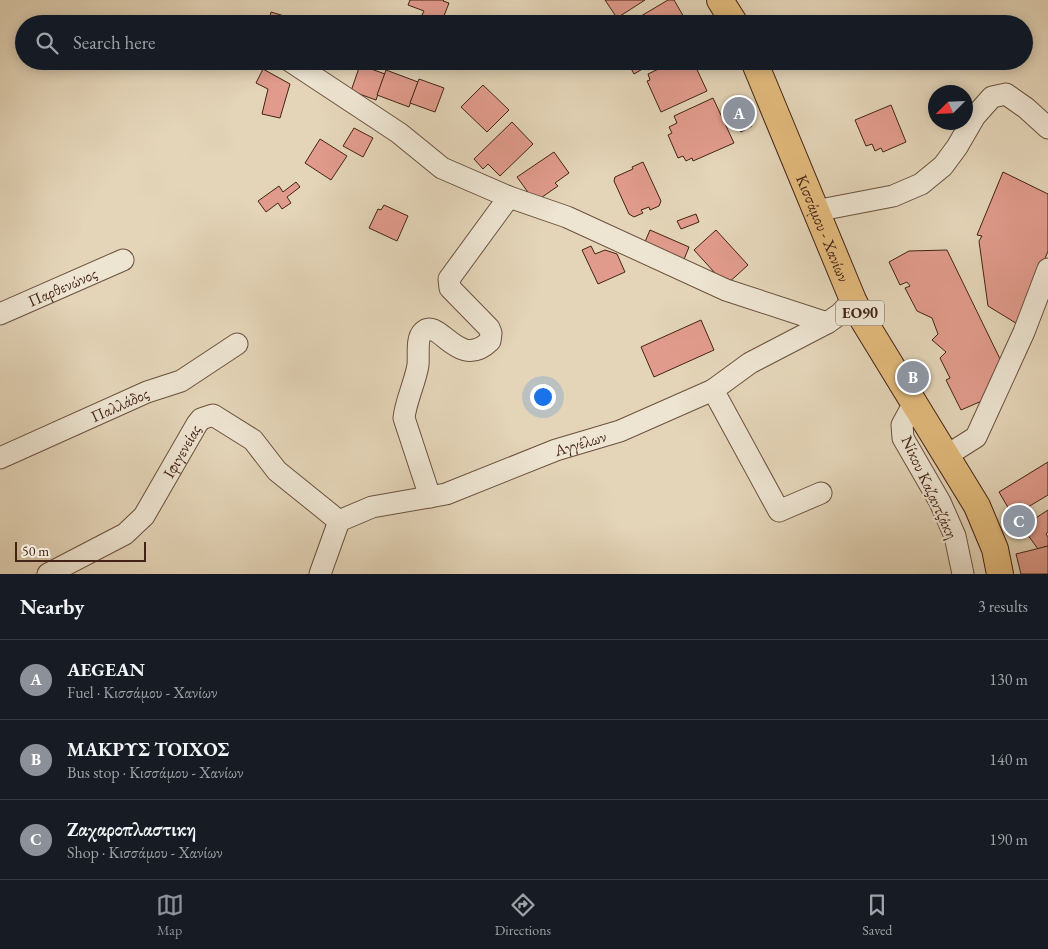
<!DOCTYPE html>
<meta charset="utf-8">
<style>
:root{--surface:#171b24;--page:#242831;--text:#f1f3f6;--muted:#9ea1a6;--line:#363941;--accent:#8c9099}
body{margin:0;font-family:"EB Garamond",serif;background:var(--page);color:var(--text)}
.compass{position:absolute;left:928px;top:85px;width:45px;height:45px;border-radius:50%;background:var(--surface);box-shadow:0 2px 12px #0003;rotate:246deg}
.scale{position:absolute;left:15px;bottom:12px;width:131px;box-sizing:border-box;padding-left:5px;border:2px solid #432315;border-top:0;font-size:14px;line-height:18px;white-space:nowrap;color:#432315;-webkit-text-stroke:4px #ede4d1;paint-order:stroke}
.you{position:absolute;left:542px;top:396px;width:18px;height:18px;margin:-12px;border:4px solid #fff;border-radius:50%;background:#1a73e8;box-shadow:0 0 0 8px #1a73e833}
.badge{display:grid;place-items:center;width:32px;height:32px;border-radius:50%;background:var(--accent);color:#fff;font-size:16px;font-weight:700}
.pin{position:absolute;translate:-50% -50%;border:2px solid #fff;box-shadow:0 1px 5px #0006}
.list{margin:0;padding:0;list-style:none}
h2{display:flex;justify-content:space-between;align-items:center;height:65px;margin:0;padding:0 20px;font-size:21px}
h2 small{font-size:16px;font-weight:400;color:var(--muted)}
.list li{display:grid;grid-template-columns:32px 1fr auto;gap:15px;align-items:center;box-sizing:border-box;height:80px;padding:0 20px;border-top:1px solid var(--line)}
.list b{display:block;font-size:19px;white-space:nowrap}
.list p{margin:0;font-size:16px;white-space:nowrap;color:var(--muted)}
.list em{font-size:16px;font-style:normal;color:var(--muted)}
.icon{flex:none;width:28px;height:28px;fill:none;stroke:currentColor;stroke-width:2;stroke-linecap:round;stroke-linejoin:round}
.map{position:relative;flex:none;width:1048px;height:574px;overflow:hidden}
.search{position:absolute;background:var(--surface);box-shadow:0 2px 12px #0003;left:15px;right:15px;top:15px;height:55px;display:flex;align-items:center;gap:12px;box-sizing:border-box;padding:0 18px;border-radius:28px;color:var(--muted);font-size:19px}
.sheet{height:305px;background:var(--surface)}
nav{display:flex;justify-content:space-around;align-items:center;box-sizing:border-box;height:70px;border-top:1px solid var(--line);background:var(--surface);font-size:14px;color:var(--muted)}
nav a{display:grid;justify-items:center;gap:2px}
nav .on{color:var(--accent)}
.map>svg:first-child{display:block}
.building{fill:#e19b8c;stroke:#432315}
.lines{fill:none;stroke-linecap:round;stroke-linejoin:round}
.minor-casing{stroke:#6b503e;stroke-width:23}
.major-casing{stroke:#432315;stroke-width:28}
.minor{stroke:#ede4d1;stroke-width:21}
.major{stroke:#e2ba7c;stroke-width:26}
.labels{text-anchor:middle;stroke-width:4.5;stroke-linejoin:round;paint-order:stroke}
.shield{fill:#ede4d1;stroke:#765d4d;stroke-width:1}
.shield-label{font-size:15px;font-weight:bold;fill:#432315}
.street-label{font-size:16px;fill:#432315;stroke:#ede4d1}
</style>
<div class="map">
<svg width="1048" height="574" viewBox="0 0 1048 574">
<rect width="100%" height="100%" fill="#e4d5b8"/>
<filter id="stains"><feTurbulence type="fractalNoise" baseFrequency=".004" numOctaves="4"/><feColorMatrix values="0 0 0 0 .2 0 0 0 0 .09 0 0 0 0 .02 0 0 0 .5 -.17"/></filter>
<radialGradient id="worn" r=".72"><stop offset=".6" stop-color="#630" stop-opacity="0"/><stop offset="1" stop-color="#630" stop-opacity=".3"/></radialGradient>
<g class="building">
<path d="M410,0H444L443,1L449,3L442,21L422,15L424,11L408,5Z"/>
<path d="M605,0H645L617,18Z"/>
<path d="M668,0H674L688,24H639L636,19Z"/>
<path d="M271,12L304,22V24H268Z"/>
<path d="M627,61H656L634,74Z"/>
<path d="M689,61H693L707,91L661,112L647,81L650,80L648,74L671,63L673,69Z"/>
<path d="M360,65L385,74L376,100L351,91Z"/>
<path d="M263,69L290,84L280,118L262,114L268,89L256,83Z"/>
<path d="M386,70L418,82L409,107L377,95Z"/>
<path d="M419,79L444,88L435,112L410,103Z"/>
<path d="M483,85L509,110L487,132L461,107Z"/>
<path d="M713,98L734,143L693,161L692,158L686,161L683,156L678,158L668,135L672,133L669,127L677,123L674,116Z"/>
<path d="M745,98L753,114L747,117L752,126L741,132L728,106Z"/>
<path d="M891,105L906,142L883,152L881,148L875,151L872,144L866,146L855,120Z"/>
<path d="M512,122L533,144L500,176L488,164L483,169L474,159Z"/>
<path d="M354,128L373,138L363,157L343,146Z"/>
<path d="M320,139L347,156L331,180L305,163Z"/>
<path d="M554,152L569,173L555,183L558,186L535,202L517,177Z"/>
<path d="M643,162L661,201L659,206L650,210L649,207L641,210L643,213L634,217L629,214L614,181L615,177L633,169L632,167Z"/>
<path d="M1003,172L1048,194V251L1019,325L988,306L979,241L982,236L977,235Z"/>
<path d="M296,182L300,187L287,197L291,203L282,209L278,203L266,212L258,201L279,186L283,192Z"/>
<path d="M384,205L408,216L397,241L369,228L378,209L381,210Z"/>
<path d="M696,214L699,222L681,229L677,221Z"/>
<path d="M650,230L689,247L681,267L642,249Z"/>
<path d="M716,230L748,265L726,285L694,250Z"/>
<path d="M591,246L595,254L605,250L617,254L625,272L598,284L582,250Z"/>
<path d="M947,250L1002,363L991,397L961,410L946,380L950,378L940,358L946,352L932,340L938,334L932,318L917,311L905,288L910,286L907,282L900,285L889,262L909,251Z"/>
<path d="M701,320L714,350L654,377L641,347Z"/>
<path d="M1048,462V495L1013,516L999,492Z"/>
<path d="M1048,510V532L1046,534L1048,537V546L1038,549L1022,527Z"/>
<path d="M1048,546V574H1021L1016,554Z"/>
</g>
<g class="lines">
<g class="minor-casing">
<g id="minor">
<path d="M290,61L399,133L442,168L509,197L567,217L726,290L827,323"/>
<path d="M815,211L893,196L921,184L943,166L957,147L975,116L992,97L1006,94L1026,108L1048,128"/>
<path id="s1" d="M0,314L123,260"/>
<path d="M713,390L779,511L821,493"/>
<path d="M914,403L902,425L903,438L940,502L955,536L963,574"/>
<path d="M946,456L976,437L1024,332L1048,269"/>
<path id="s2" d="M0,458L147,392L181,381L237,344"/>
<path d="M430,497L404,418C406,400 415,383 418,365C419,357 416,338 423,332C439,316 458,372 490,341L491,333L489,328L450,288L449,279L509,197"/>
<path id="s3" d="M48,574L125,534L144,516L197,424L201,419L213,415L253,440L277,471L339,521"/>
<path id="s4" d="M320,574L339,521L372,507L446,494L556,450L620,431L713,390L750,363L827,323L840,314L853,300"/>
</g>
</g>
<g class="major-casing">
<g id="major">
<path d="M720,0L735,24"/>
<path id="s5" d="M754,61L853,300L862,318L977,506L995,549L1000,574"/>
</g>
</g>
<use href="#minor" class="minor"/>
<use href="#major" class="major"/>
</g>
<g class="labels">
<rect class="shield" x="836" y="300.5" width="48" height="25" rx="4"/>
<g class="shield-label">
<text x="860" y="318">ΕΟ90</text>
</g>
<g class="street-label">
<text dy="6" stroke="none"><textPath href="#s5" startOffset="181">Κισσάμου - Χανίων</textPath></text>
<text dy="6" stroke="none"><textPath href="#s1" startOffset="68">Παρθενώνος</textPath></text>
<text dy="6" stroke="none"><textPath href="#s2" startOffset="131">Παλλάδος</textPath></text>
<text dy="6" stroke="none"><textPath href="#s4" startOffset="311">Αγγέλων</textPath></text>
<text dy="6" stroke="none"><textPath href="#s3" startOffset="188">Ιφιγενείας</textPath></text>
<text transform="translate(930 487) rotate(65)" y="6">Νίκου Καζαντζάκη</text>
</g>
</g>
<rect width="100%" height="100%" filter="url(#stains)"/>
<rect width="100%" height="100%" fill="url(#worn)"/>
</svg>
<svg class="compass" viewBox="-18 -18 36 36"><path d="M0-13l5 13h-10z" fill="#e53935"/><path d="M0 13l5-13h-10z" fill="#9ea1a6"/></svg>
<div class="scale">50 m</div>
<div class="you"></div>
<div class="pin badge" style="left:739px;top:113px">A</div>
<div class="pin badge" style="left:913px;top:377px">B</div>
<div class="pin badge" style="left:1019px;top:521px">C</div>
<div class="search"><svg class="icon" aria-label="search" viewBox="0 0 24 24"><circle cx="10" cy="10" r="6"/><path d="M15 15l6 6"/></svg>Search here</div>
</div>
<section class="sheet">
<h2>Nearby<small>3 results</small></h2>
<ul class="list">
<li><span class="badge">A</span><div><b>AEGEAN</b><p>Fuel · Κισσάμου - Χανίων</p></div><em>130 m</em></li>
<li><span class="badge">B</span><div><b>ΜΑΚΡΥΣ ΤΟΙΧΟΣ</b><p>Bus stop · Κισσάμου - Χανίων</p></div><em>140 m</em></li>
<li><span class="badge">C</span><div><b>Ζαχαροπλαστικη</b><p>Shop · Κισσάμου - Χανίων</p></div><em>190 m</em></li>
</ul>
</section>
<nav>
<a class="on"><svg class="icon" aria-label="map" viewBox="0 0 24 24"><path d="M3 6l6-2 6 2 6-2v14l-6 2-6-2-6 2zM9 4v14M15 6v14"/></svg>Map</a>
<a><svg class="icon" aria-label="directions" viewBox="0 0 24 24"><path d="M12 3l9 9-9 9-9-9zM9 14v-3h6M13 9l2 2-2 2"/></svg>Directions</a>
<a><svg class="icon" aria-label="saved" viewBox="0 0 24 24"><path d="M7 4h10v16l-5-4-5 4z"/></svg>Saved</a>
</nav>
